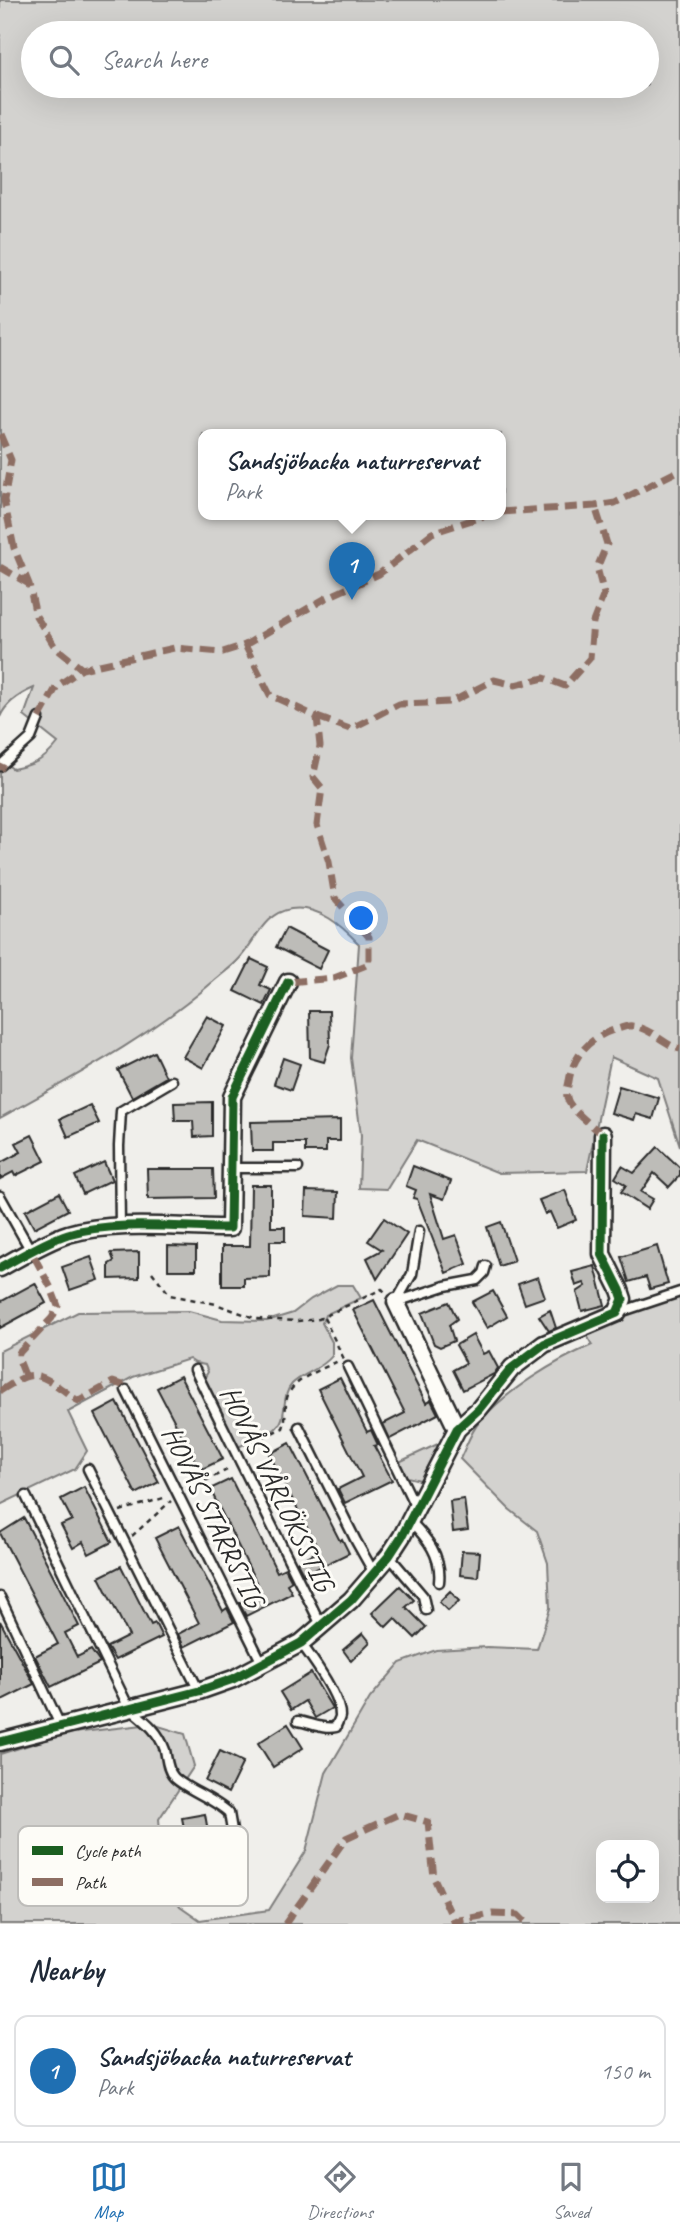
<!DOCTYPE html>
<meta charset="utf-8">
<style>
:root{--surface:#fff;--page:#f6f6f7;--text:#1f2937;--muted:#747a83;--line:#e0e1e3;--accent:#1f6fb2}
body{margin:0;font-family:Caveat,sans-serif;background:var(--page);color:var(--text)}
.controls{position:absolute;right:21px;bottom:21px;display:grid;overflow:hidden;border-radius:14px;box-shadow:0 7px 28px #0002}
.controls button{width:63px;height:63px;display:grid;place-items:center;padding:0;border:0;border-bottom:2px solid var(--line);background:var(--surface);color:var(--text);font:35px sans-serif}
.you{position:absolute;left:362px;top:919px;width:24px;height:24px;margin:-18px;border:5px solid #fff;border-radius:50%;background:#1a73e8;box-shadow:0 0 0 10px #1a73e833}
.badge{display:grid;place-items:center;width:46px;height:46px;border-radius:50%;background:var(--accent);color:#fff;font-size:23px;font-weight:700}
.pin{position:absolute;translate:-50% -58px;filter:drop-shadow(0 2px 4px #0008)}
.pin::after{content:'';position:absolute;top:37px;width:24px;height:21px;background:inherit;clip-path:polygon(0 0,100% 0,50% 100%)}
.popup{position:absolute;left:198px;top:429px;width:308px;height:91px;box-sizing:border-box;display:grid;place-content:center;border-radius:14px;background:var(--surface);filter:drop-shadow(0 2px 5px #0005);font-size:23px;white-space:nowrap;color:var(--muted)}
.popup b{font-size:26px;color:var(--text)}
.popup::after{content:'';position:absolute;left:50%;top:100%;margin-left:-14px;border:14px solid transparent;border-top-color:var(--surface)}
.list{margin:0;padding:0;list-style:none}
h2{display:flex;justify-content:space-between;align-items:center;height:91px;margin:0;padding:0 28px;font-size:30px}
h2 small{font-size:23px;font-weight:400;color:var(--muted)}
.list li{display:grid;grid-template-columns:46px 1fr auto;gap:21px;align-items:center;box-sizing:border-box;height:112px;margin:0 14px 14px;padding:0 14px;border:2px solid var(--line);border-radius:14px}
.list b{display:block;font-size:26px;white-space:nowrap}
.list p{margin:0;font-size:23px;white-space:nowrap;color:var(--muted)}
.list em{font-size:23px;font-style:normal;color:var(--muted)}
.icon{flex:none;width:38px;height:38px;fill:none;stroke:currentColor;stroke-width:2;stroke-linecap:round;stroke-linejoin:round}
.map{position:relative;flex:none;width:680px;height:1924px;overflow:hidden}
.search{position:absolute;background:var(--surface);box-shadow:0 7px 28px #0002;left:21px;right:21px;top:21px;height:77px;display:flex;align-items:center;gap:18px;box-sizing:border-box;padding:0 24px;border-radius:38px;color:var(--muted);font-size:26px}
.sheet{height:217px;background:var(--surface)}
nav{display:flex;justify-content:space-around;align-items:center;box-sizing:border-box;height:98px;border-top:2px solid var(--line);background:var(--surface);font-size:19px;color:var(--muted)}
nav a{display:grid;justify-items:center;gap:4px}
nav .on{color:var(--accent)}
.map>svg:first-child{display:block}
.green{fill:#d3d2cf;stroke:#7f7e7d;stroke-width:2;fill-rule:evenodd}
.building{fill:#bdbcb8;stroke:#2b2b2b;stroke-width:2}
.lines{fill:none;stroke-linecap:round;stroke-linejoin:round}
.service-casing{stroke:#2b2b2b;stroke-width:13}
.minor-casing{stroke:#2b2b2b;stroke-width:21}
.path{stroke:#2b2b2b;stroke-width:2.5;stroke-dasharray:5 5;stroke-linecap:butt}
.service{stroke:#fdfcf7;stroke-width:8}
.minor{stroke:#fdfcf7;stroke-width:16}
.quiet{stroke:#8d6e63;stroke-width:7;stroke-dasharray:14 7;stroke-linecap:butt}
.cycleway-casing{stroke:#fdfcf7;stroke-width:13}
.cycleway{stroke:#1b5e20;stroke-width:9}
.labels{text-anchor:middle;stroke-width:6;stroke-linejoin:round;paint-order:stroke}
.street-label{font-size:28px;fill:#2b2b2b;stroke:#fdfcf7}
.key{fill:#fdfcf7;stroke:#bebdba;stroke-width:2}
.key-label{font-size:19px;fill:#2b2b2b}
</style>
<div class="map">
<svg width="680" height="1924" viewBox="0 0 680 1924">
<rect width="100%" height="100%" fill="#f0efeb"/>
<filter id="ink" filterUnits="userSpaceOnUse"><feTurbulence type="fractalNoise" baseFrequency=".0143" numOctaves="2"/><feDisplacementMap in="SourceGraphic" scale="14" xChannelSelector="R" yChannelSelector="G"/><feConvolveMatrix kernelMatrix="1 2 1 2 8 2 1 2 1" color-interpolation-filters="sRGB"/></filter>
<g filter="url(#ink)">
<g class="green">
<path d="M0,0H680V1146L658,1078L611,1057L587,1171L499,1173L417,1140L387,1189L359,1188L361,1135L351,1058L359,944C342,926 319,905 291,909C263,913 256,941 239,959C232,967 223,973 215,980C150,1037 75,1076 0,1118V760L13,769C33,765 45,760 58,743L24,716L34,688C20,694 6,703 0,717ZM33,33H647V86H33ZM203,434H501V514H203Z"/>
<path d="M337,1285H353L361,1298L325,1315L322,1323L332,1342V1356C321,1370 304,1372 292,1384C280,1397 289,1418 275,1429C265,1437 248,1442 236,1448L203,1380L208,1372L205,1365L195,1363L189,1359L133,1377L68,1412L87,1451L75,1469L0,1505V1351L78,1312L189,1311L222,1320L267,1321L293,1313L311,1299Z"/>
<path d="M680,1288V1924H0V1754L64,1734L152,1724L185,1734L194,1766L159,1819L165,1884L180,1906L200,1920L269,1910L306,1851L326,1773L370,1698L400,1663L436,1650L487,1647L537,1649L550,1608L548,1563L537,1531L509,1509L460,1459C466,1447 471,1431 480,1421C507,1390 555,1361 592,1345L581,1324ZM601,1845H654V1898H601Z"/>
<path d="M440,1443L420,1480L407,1477L399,1462Z"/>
</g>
<g class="building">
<path d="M286,928L328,950L319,969L276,947Z"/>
<path d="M251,959L268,967L260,985L271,990L264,1005L235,991Z"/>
<path d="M309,1011H329L330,1044L324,1062L310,1058Z"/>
<path d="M207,1016L226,1026L203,1068L183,1057Z"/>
<path d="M154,1052L166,1077L132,1097L118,1070Z"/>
<path d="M283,1058L300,1064L291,1090L274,1084Z"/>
<path d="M619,1086L659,1098L653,1119L636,1114L634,1120L611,1113Z"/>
<path d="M212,1102V1136L194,1137L193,1121H175L174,1103Z"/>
<path d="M90,1105L99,1123L68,1137L60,1119Z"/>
<path d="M340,1120V1141H326V1152H305V1143H273V1151H252L251,1122Z"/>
<path d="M32,1135L45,1161L15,1176L13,1172L0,1179V1163L21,1152L16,1143Z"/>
<path d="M658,1147L680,1168V1175L669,1187L654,1173L641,1192L653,1199L647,1209L621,1192L626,1185L615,1178L622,1166L634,1173Z"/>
<path d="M104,1162L112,1180L83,1194L75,1176Z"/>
<path d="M413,1166L451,1181L444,1199L430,1194L444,1239L456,1235L467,1264L446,1273L417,1199L413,1198L416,1190L406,1186Z"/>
<path d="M147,1169H213L214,1198L148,1199Z"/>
<path d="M251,1185H271V1227H285V1241H270V1277L244,1278V1286H222V1246H250Z"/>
<path d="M565,1190L576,1220L557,1228L550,1212L545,1214L539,1200Z"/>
<path d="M306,1191L338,1192L337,1218L305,1216Z"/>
<path d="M59,1193L68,1210L34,1228L25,1211Z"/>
<path d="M384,1218L407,1234L377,1279L367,1258L382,1250L368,1241Z"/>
<path d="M501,1222L514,1261L499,1266L487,1227Z"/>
<path d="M168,1246L196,1247V1270H168Z"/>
<path d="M657,1246L668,1284L650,1289L646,1277L629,1282L621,1257Z"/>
<path d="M139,1252V1278L109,1279V1264L114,1261L111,1253Z"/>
<path d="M91,1257L99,1280L70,1290L62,1267Z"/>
<path d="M595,1266L605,1305L582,1311L577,1292L586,1286L584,1283L576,1286L572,1272Z"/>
<path d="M538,1277L545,1297L525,1304L518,1284Z"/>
<path d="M35,1283L46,1303L0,1328V1302Z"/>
<path d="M493,1291L507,1316L487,1328L472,1302Z"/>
<path d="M374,1300L426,1403L431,1400L438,1414L390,1439L383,1424L405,1413L353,1310Z"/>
<path d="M449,1302L457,1319L449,1325L454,1341L440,1347L434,1344L422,1313Z"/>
<path d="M550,1310L556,1328L549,1331L539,1316Z"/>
<path d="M473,1335L483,1354L489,1351L498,1368L494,1374L463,1390L453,1370L466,1363L456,1345Z"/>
<path d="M180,1376L223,1459L200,1470L157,1388Z"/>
<path d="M340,1378L367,1432L371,1430L378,1445L374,1446L392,1480L345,1503L338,1489L362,1477L318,1389Z"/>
<path d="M117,1402L159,1482L136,1494L95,1414Z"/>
<path d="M290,1443L340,1541L342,1539L349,1553L304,1575L297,1562L319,1551L269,1454Z"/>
<path d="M231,1479L277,1572L285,1568L292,1581L287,1584L292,1593L246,1616L239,1603L261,1592L210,1489Z"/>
<path d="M84,1487L112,1542L89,1554L83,1542L73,1548L61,1525L72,1520L61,1499Z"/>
<path d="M464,1499L468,1530L453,1532L450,1501Z"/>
<path d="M24,1518L79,1626L65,1633L77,1657L91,1650L100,1663L51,1687L35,1656L58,1644L0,1533Z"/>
<path d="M179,1526L223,1611L227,1608L234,1622L184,1647L178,1634L199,1623L155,1538Z"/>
<path d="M462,1551L480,1552L478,1577L460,1575Z"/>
<path d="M121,1566L151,1625L155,1623L162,1637L115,1660L107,1647L129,1636L99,1577Z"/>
<path d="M400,1586L414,1600L406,1607L426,1627L415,1638L395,1618L386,1627L372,1613Z"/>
<path d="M450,1591L459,1601L448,1611L439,1602Z"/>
<path d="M0,1621L34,1684L0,1701Z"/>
<path d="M363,1633L370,1642L351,1661L343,1650Z"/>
<path d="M311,1673L332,1708L315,1718L305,1701L291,1710L280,1692Z"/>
<path d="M288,1724L303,1748L273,1767L258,1743Z"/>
<path d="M220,1751L243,1762L228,1793L205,1781Z"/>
<path d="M205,1814L211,1849L185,1853L181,1828H184L182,1818Z"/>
<path d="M241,1869L243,1894L214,1896L212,1872Z"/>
</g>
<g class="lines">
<g class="service-casing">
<g id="service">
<path d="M0,766L31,738L39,718"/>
<path d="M231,1168H298"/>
<path d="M0,1196L31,1251"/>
<path d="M120,1227L119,1146L121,1111L172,1081"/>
<path d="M396,1302L445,1286L477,1280L484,1273L486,1266"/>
<path d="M396,1302L412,1274L419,1231"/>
<path d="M617,1313L680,1292"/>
<path d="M348,1367L415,1506"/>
<path d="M195,1370L321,1625"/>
<path d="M126,1390L262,1663"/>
<path d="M299,1427L356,1541L374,1573"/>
<path d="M88,1469L199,1691"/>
<path d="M26,1496L129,1708C145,1721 158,1730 165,1750C167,1759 167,1769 173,1776C181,1787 215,1799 229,1813L237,1860"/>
<path d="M410,1521C427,1538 442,1556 439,1582"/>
<path d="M389,1556L423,1596L426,1610"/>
<path d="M0,1597L60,1725"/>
<path d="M298,1721C311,1723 323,1730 336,1727C336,1725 340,1718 340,1716C341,1698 312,1658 301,1643"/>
</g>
</g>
<g class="minor-casing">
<g id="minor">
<path d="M0,1268C22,1256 44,1242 68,1234C114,1220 181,1228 230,1228L232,1097L288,982"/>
<path d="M396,1302L457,1429"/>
<path d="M0,1742L199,1691L233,1679L301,1643L351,1600L389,1556L402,1536L457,1429L479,1409L512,1368L544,1344L617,1313L623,1299L620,1290L602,1254L603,1135"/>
</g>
</g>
<g class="path">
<path d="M152,1272L170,1295L216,1304L257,1319L298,1321L319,1319L382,1289L387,1294"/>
<path d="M324,1318L344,1359"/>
<path d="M245,1445L283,1428C287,1417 284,1405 288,1395C295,1378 323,1369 338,1361"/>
<path d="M187,1490L231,1468"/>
<path d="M120,1511L167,1497"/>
<path d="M132,1536L171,1501"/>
</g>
<use href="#service" class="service"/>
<use href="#minor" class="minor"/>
<g class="quiet">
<path d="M0,434L11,460L4,500L14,548L29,584L36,616L55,647L82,669"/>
<path d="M501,512L595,506L615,503L680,470"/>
<path d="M0,567L29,584"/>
<path d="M245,645L270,695L317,717L320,746L313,777L322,788L317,825L329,862L335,898L369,937V964L334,978L288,982"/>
<path d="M317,717L350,729L399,704L452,702L494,680L515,685L544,678L565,686L590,658L593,622L604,594L597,568L607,544L595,506"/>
<path d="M39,718L57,686L82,669L174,648L223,652L245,645L326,598L379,574L432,533L490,514"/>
<path d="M0,770L3,764"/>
<path d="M603,1135C594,1127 568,1108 567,1097C566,1093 568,1086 569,1081C573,1055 591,1036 617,1029C622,1028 627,1025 632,1026C651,1028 663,1044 680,1049"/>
<path d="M25,1375L19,1360V1353L52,1318L58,1306L51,1288L31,1251"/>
<path d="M0,1391C27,1375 32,1367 60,1388C67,1392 72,1398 79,1401L113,1382L122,1385L126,1390"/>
<path d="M285,1924L346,1838L399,1814L428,1822L434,1878L454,1921L492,1914L518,1915L527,1924"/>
</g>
<g class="cycleway-casing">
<g id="cycleway">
<path d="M0,1268C22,1256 44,1242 68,1234C114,1220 181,1228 230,1228L232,1097L288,982"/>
<path d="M0,1742L199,1691L233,1679L301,1643L351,1600L389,1556L402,1536L457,1429L479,1409L512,1368L544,1344L617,1313L623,1299L620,1290L602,1254L603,1135"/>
</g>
</g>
<use href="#cycleway" class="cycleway"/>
</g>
</g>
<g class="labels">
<g class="street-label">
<text transform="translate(278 1488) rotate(64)" y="10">HOVÅS VÅRLÖKSSTIG</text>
<text transform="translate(214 1516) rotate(64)" y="10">HOVÅS STARRSTIG</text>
</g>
</g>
<rect x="18" y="1826" width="230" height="80" rx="10" class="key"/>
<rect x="32" y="1846" width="31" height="9" fill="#1b5e20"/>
<rect x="32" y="1878" width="31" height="8" fill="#8d6e63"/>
<g class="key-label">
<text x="75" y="1857">Cycle path</text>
<text x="75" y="1889">Path</text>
</g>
</svg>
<div class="controls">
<button><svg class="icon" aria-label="locate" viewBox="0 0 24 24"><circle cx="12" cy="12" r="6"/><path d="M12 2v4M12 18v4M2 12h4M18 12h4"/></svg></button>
</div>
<div class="you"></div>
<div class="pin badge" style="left:352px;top:600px">1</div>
<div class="popup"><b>Sandsjöbacka naturreservat</b>Park</div>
<div class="search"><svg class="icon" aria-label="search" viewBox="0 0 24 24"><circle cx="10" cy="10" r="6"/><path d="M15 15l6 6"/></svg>Search here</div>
</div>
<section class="sheet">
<h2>Nearby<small></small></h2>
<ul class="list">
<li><span class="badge">1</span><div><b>Sandsjöbacka naturreservat</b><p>Park</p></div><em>150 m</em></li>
</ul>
</section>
<nav>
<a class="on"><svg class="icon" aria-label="map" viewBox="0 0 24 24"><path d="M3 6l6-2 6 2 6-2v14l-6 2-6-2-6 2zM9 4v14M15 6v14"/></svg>Map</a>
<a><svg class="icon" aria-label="directions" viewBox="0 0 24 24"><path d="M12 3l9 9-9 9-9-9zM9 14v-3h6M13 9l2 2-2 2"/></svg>Directions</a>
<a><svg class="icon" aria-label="saved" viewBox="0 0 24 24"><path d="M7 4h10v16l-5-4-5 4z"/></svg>Saved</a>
</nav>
